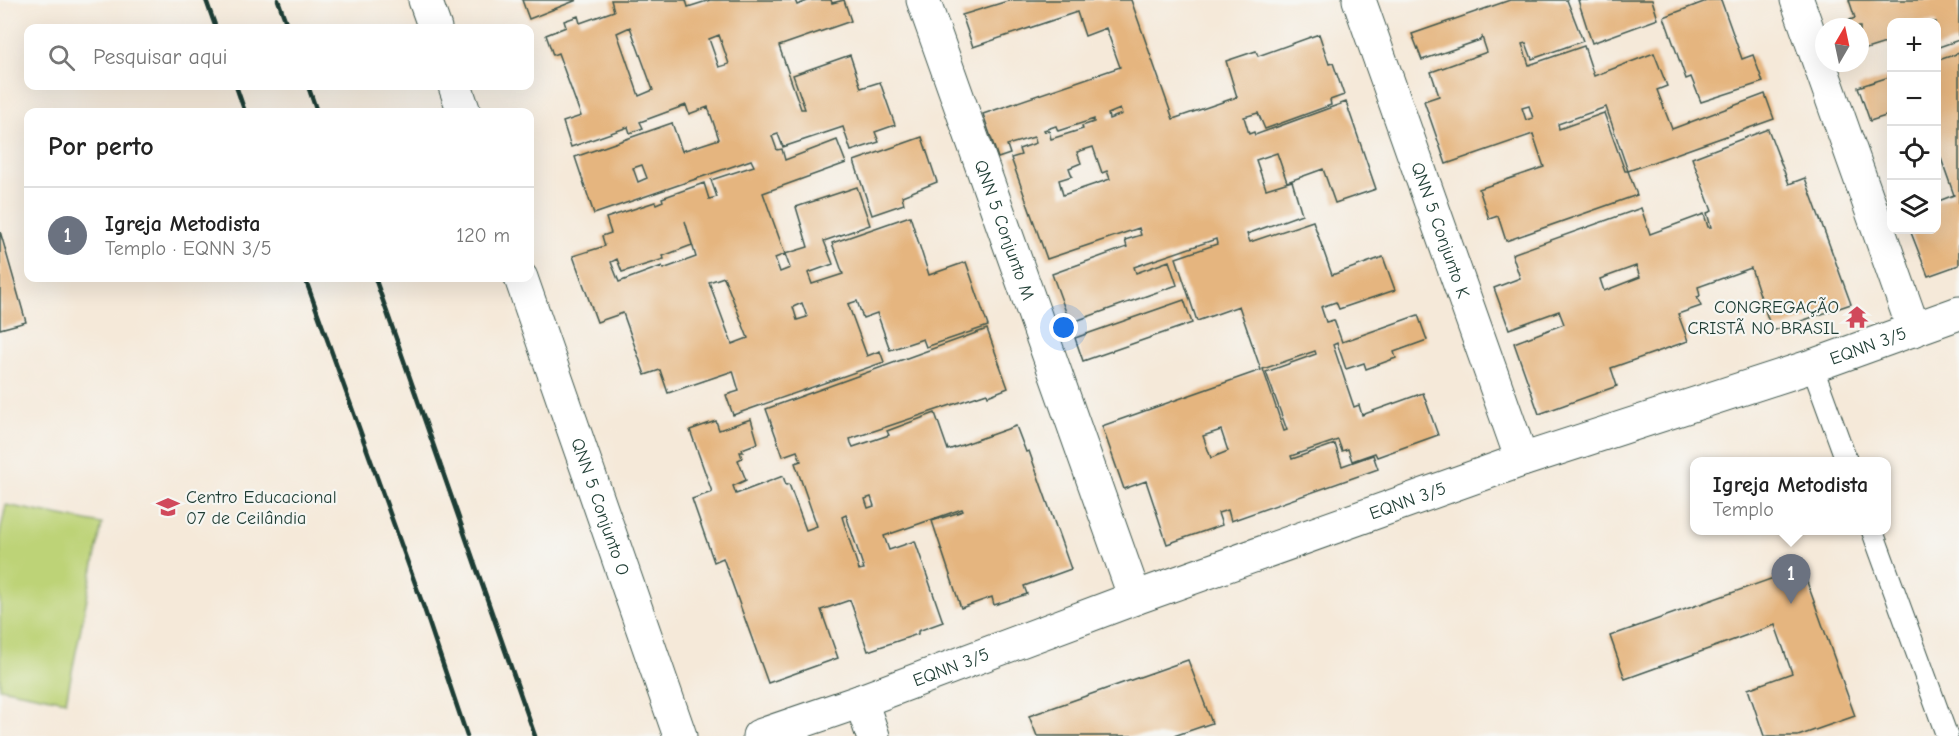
<!DOCTYPE html>
<html lang="pt">
<meta charset="utf-8">
<style>
:root{--surface:#fff;--page:#f2f2f2;--text:#222;--muted:#767676;--line:#e0e0e0;--accent:#d1495b}
body{margin:0;font-family:"Comic Neue",sans-serif;background:var(--page);color:var(--text)}
.controls{position:absolute;right:18px;top:18px;display:grid;overflow:hidden;border-radius:12px;box-shadow:0 6px 24px #0002}
.controls button{width:54px;height:54px;display:grid;place-items:center;padding:0;border:0;border-bottom:2px solid var(--line);background:var(--surface);color:var(--text);font:30px sans-serif}
.compass{position:absolute;left:1815px;top:18px;width:54px;height:54px;border-radius:50%;background:var(--surface);box-shadow:0 6px 24px #0002;rotate:9deg}
.you{position:absolute;left:1064px;top:328px;width:21px;height:21px;margin:-15px;border:4px solid #fff;border-radius:50%;background:#1a73e8;box-shadow:0 0 0 9px #1a73e833}
.badge{display:grid;place-items:center;width:39px;height:39px;border-radius:50%;background:var(--accent);color:#fff;font-size:20px;font-weight:700}
.pin{position:absolute;translate:-50% -50px;filter:drop-shadow(0 2px 3px #0008)}
.pin::after{content:'';position:absolute;top:32px;width:21px;height:18px;background:inherit;clip-path:polygon(0 0,100% 0,50% 100%)}
.popup{position:absolute;left:1690px;top:457px;width:201px;height:78px;box-sizing:border-box;display:grid;place-content:center;border-radius:12px;background:var(--surface);filter:drop-shadow(0 2px 4px #0005);font-size:20px;white-space:nowrap;color:var(--muted)}
.popup b{font-size:22px;color:var(--text)}
.popup::after{content:'';position:absolute;left:50%;top:100%;margin-left:-12px;border:12px solid transparent;border-top-color:var(--surface)}
.list{margin:0;padding:0;list-style:none}
h2{display:flex;justify-content:space-between;align-items:center;height:78px;margin:0;padding:0 24px;font-size:26px}
h2 small{font-size:20px;font-weight:400;color:var(--muted)}
.list li{display:grid;grid-template-columns:39px 1fr auto;gap:18px;align-items:center;box-sizing:border-box;height:96px;padding:0 24px;border-top:2px solid var(--line)}
.list b{display:block;font-size:22px;white-space:nowrap}
.list p{margin:0;font-size:20px;white-space:nowrap;color:var(--muted)}
.list em{font-size:20px;font-style:normal;color:var(--muted)}
.icon{flex:none;width:33px;height:33px;fill:none;stroke:currentColor;stroke-width:2;stroke-linecap:round;stroke-linejoin:round}
.map{position:relative;flex:none;width:1959px;height:736px;overflow:hidden}
.search{position:absolute;background:var(--surface);box-shadow:0 6px 24px #0002;left:24px;top:24px;width:510px;height:66px;display:flex;align-items:center;gap:15px;box-sizing:border-box;padding:0 21px;border-radius:12px;color:var(--muted);font-size:22px}
.panel{position:absolute;background:var(--surface);box-shadow:0 6px 24px #0002;left:24px;top:108px;width:510px;height:174px;border-radius:12px}
.map>svg:first-child{display:block}
.green{fill:#bdd377;stroke:#6e8856;stroke-width:1.5}
.building{fill:#e5b57f;fill-rule:evenodd}
.lines{fill:none;stroke-linecap:round;stroke-linejoin:round}
.service-casing{stroke:#3f574d;stroke-width:23}
.minor-casing{stroke:#3f574d;stroke-width:35}
.tertiary-casing{stroke:#3f574d;stroke-width:35}
.service{stroke:#fff;stroke-width:21}
.minor{stroke:#fff;stroke-width:33}
.tertiary{stroke:#fff;stroke-width:33}
.rail{stroke:#1f3d34;stroke-width:4.5}
.labels{text-anchor:middle;stroke-width:4.5;stroke-linejoin:round;paint-order:stroke}
.street-label{font-size:18px;fill:#1f3d34;stroke:#f6f6f2}
.poi-label{font-size:18px;fill:#1f3d34;stroke:#f6f6f2;text-anchor:end}
</style>
<div class="map">
<svg width="1959" height="736" viewBox="0 0 1959 736">
<rect width="100%" height="100%" fill="#f6f6f2"/>
<filter id="ink" filterUnits="userSpaceOnUse"><feTurbulence type="fractalNoise" baseFrequency=".0167" numOctaves="2"/><feDisplacementMap in="SourceGraphic" scale="12" xChannelSelector="R" yChannelSelector="G"/><feConvolveMatrix kernelMatrix="1 2 1 2 8 2 1 2 1" color-interpolation-filters="sRGB"/></filter>
<filter id="wash" filterUnits="userSpaceOnUse"><feTurbulence type="fractalNoise" baseFrequency=".008" numOctaves="4" result="noise"/><feDisplacementMap in="SourceGraphic" scale="24" xChannelSelector="R" yChannelSelector="G"/><feGaussianBlur stdDeviation="1.35" result="paint"/><feColorMatrix in="noise" values="0 0 0 0 0 0 0 0 0 0 0 0 0 0 0 0 0 1.4 0 .05"/><feComposite in="paint" operator="in"/></filter>
<g filter="url(#wash)">
<rect width="100%" height="100%" fill="#f5e9d9"/>
<path class="green" d="M6,505L102,524L66,701L0,688V533Z"/>
<g id="blocks">
<g class="building">
<path d="M522,0H577L529,19Z"/>
<path d="M611,0H686L688,7L710,0H795L797,5L810,0H831L832,3L844,0L851,21L779,46L801,109H805L793,75L850,55L861,88L880,82L895,125L875,132L879,142L851,151L843,127L783,147L778,134L772,136L777,150L782,149L785,160L837,140L846,163L763,193L785,254L775,258L780,272L790,268L785,254L808,247L796,207L857,187L870,225L824,241L833,264L808,273L812,284L843,274L832,243L910,216L929,275L966,262L988,326L926,347L923,339L890,350L877,313L863,318L857,301L848,304L867,356L880,351L884,362L733,415L726,395L739,391L733,371L668,393L660,370L645,375L623,313L597,322L573,256L605,246L602,236L611,233L606,218L655,202L656,204L663,201L662,198L704,183L709,199L717,197L711,180L754,166L751,160L594,214L575,157L672,123L682,151L719,139L708,107L689,114L686,105L640,122L643,128L630,133L628,127L571,147L563,122L581,116L558,53L553,55L546,35L566,27L564,21L578,16L580,23L614,11ZM630,27L653,90L639,96L617,33ZM719,35L729,64L719,67L709,39ZM642,165L647,178L638,182L633,168ZM685,221L696,257L663,269L662,266L619,282L611,262L617,259L622,272L664,259L663,256L692,245ZM724,277L748,338L732,344L709,282ZM802,303L807,317L797,320L793,307Z"/>
<path d="M1011,0H1131L1173,119L1237,97L1226,61L1256,51L1258,56L1319,34L1329,64L1333,63L1344,95L1330,100L1331,105L1265,129L1258,113L1244,117L1249,134L1254,132L1255,135L1346,102L1376,189L1335,203L1323,169L1287,182L1277,153L1256,160L1266,189L1292,181L1302,214L1247,234L1250,242L1313,221L1332,275L1383,257L1395,290L1339,309L1336,302L1321,307L1326,322L1334,320L1342,342L1418,315L1427,340L1394,352L1396,358L1366,369L1364,363L1346,369L1337,343L1333,345L1354,407L1359,405L1362,415L1423,393L1438,435L1377,457L1375,453L1352,461L1348,449L1342,451L1338,440L1291,456L1292,459L1335,444L1342,466L1373,455L1378,469L1231,521L1228,510L1218,513L1222,525L1167,544L1146,481L1124,489L1102,426L1261,370L1239,306L1197,321L1176,258L1217,244L1216,239L1134,267L1136,273L1169,261L1177,285L1070,323L1052,274L1127,247L1125,240L1141,235L1139,228L1047,259L1011,158L1021,155L1019,149L1036,143L1034,137L1007,145L1010,154L998,158L983,114L1120,67L1106,28L1085,36L1077,12L973,47L962,15ZM1120,109L1122,114L1109,119L1108,114ZM1094,119V122L1082,126L1083,129L1051,139L1049,131L1045,132L1044,130L1056,126L1058,131ZM1093,147L1102,173L1107,171L1110,179L1063,195L1059,180L1072,176L1069,168L1081,163L1077,152ZM1315,351L1316,354L1266,372L1287,430L1284,431L1263,369ZM1221,430L1228,451L1211,458L1203,436Z"/>
<path d="M1510,0H1567L1583,41L1532,59L1526,43L1522,44L1529,65L1584,46L1594,76L1654,53L1667,86L1657,90L1672,129L1765,94L1774,119L1628,171L1606,107L1558,124L1559,129L1604,113L1625,171H1628L1637,195L1506,241L1498,216L1489,219L1479,189L1544,167L1533,134L1446,164L1424,101L1439,96L1431,72L1487,52L1482,37L1480,40L1422,60L1412,34ZM1529,106L1533,118L1526,120L1522,108Z"/>
<path d="M1578,0H1652L1658,19L1592,43Z"/>
<path d="M1709,0H1721L1742,59L1753,55L1763,82L1701,102L1691,77L1686,79L1664,17Z"/>
<path d="M1849,0H1959V40L1936,48V22H1892V41L1860,51V27H1837V25L1855,18Z"/>
<path d="M1959,53V265L1928,276L1910,230H1936V202L1954,195L1936,144V61Z"/>
<path d="M1892,76V114L1870,121L1858,87Z"/>
<path d="M1768,129L1789,184L1805,178L1851,304L1772,331L1751,268L1698,287L1700,296L1697,297L1701,306L1678,314L1688,341L1611,368L1617,386L1539,414L1514,343L1564,324L1559,311L1509,329L1494,288L1520,278L1512,254L1641,208L1650,234L1704,214L1708,227H1711L1707,213L1712,211L1692,158ZM1636,266L1640,277L1604,291L1600,279Z"/>
<path d="M922,137L937,182L902,196L904,204L872,215L854,161Z"/>
<path d="M0,231L26,322L0,329Z"/>
<path d="M1184,300L1192,323L1083,361L1075,338Z"/>
<path d="M987,329L1008,388L988,396L987,393L850,439L851,443L853,447L889,435L887,431L935,413L948,450L1016,426L1026,452L1029,451L1071,569L1024,586L1027,594L994,605L992,597L961,608L932,521L963,511L962,509L884,536L889,550L915,541L943,622L918,631V634L868,651L850,600L821,610L838,658L768,683L723,558L714,562L692,499L712,492L690,430L716,421L719,430L751,419L758,443L742,449L743,452H740L742,458L738,460L746,480L733,486L736,494L783,476L786,485L789,484L806,530L817,526L795,463L801,461L797,451L783,456L766,409ZM871,497L874,506L868,508L865,499ZM846,515L864,569L859,570L842,517Z"/>
<path d="M1802,568L1855,716L1798,736H1764L1748,689L1792,673L1775,625L1625,679L1610,636Z"/>
<path d="M1188,660L1212,723L1174,736H1037L1029,716Z"/>
</g>
</g>
</g>
<g filter="url(#ink)">
<use href="#blocks" fill-opacity="0" stroke="#3f574d" stroke-width="1.5"/>
<g class="lines">
<g class="service-casing">
<g id="service">
<path d="M1812,366L1847,462"/>
<path d="M1872,530L1947,736"/>
</g>
</g>
<g class="minor-casing">
<g id="minor">
<path id="s1" d="M923,0L1135,598"/>
<path id="s2" d="M1359,0L1522,460"/>
<path d="M1797,0L1914,330"/>
<path d="M861,701L873,736"/>
<path id="s3" d="M759,736L861,701L1135,598L1522,460L1812,366L1959,313"/>
</g>
</g>
<g class="tertiary-casing">
<g id="tertiary">
<path d="M425,0L435,28"/>
<path d="M455,86L464,112"/>
<path id="s4" d="M521,278L680,736"/>
</g>
</g>
<use href="#service" class="service"/>
<use href="#minor" class="minor"/>
<use href="#tertiary" class="tertiary"/>
<g class="rail">
<path d="M206,0L216,28"/>
<path d="M278,0L288,28"/>
<path d="M236,86L245,112"/>
<path d="M308,86L317,112"/>
<path d="M305,278L424,608L467,736"/>
<path d="M375,278L535,736"/>
</g>
</g>
</g>
<defs>
<g id="temple-bare" transform="scale(1.8)"><path d="M0-6L5-2H3V0L6.5 2.5H4V6H1.5V3h-3V6H-4V2.5H-6.5L-3 0V-2H-5Z" fill="#d1495b" stroke="#f6f6f2" stroke-width="2.5" paint-order="stroke"/></g>
<g id="school-bare" transform="scale(1.8)"><path d="M0-5L7-2L0 1L-7-2ZM-4 1L0 2.5L4 1V4Q0 6-4 4Z" fill="#d1495b" stroke="#f6f6f2" stroke-width="2.5" paint-order="stroke"/></g>
</defs>
<g fill-rule="evenodd">
<use href="#temple-bare" x="1857" y="317"/>
<use href="#school-bare" x="168" y="507"/>
</g>
<g class="labels">
<g class="street-label">
<text dy="6" stroke="none"><textPath href="#s2" startOffset="244">QNN 5 Conjunto K</textPath></text>
<text dy="6" stroke="none"><textPath href="#s1" startOffset="244">QNN 5 Conjunto M</textPath></text>
<text dy="6" stroke="none"><textPath href="#s3" startOffset="1176">EQNN 3/5</textPath></text>
<text dy="6" stroke="none"><textPath href="#s3" startOffset="690">EQNN 3/5</textPath></text>
<text dy="6" stroke="none"><textPath href="#s4" startOffset="242">QNN 5 Conjunto O</textPath></text>
<text dy="6" stroke="none"><textPath href="#s3" startOffset="204">EQNN 3/5</textPath></text>
</g>
<g class="poi-label">
<text x="1839" y="313">CONGREGAÇÃO<tspan x="1839" dy="21">CRISTÃ NO BRASIL</tspan></text>
<text x="186" y="503" text-anchor="start">Centro Educacional<tspan x="186" dy="21">07 de Ceilândia</tspan></text>
</g>
</g>
</svg>
<div class="controls">
<button>+</button>
<button>−</button>
<button><svg class="icon" aria-label="locate" viewBox="0 0 24 24"><circle cx="12" cy="12" r="6"/><path d="M12 2v4M12 18v4M2 12h4M18 12h4"/></svg></button>
<button><svg class="icon" aria-label="layers" viewBox="0 0 24 24"><path d="M12 4l9 5-9 5-9-5zM3 14l9 5 9-5"/></svg></button>
</div>
<svg class="compass" viewBox="-18 -18 36 36"><path d="M0-13l5 13h-10z" fill="#e53935"/><path d="M0 13l5-13h-10z" fill="#767676"/></svg>
<div class="you"></div>
<div class="pin badge" style="left:1791px;top:604px;background:#6b7280">1</div>
<div class="popup"><b>Igreja Metodista</b>Templo</div>
<div class="search"><svg class="icon" aria-label="search" viewBox="0 0 24 24"><circle cx="10" cy="10" r="6"/><path d="M15 15l6 6"/></svg>Pesquisar aqui</div>
<section class="panel">
<h2>Por perto<small></small></h2>
<ul class="list">
<li><span class="badge" style="background:#6b7280">1</span><div><b>Igreja Metodista</b><p>Templo · EQNN 3/5</p></div><em>120 m</em></li>
</ul>
</section>
</div>
